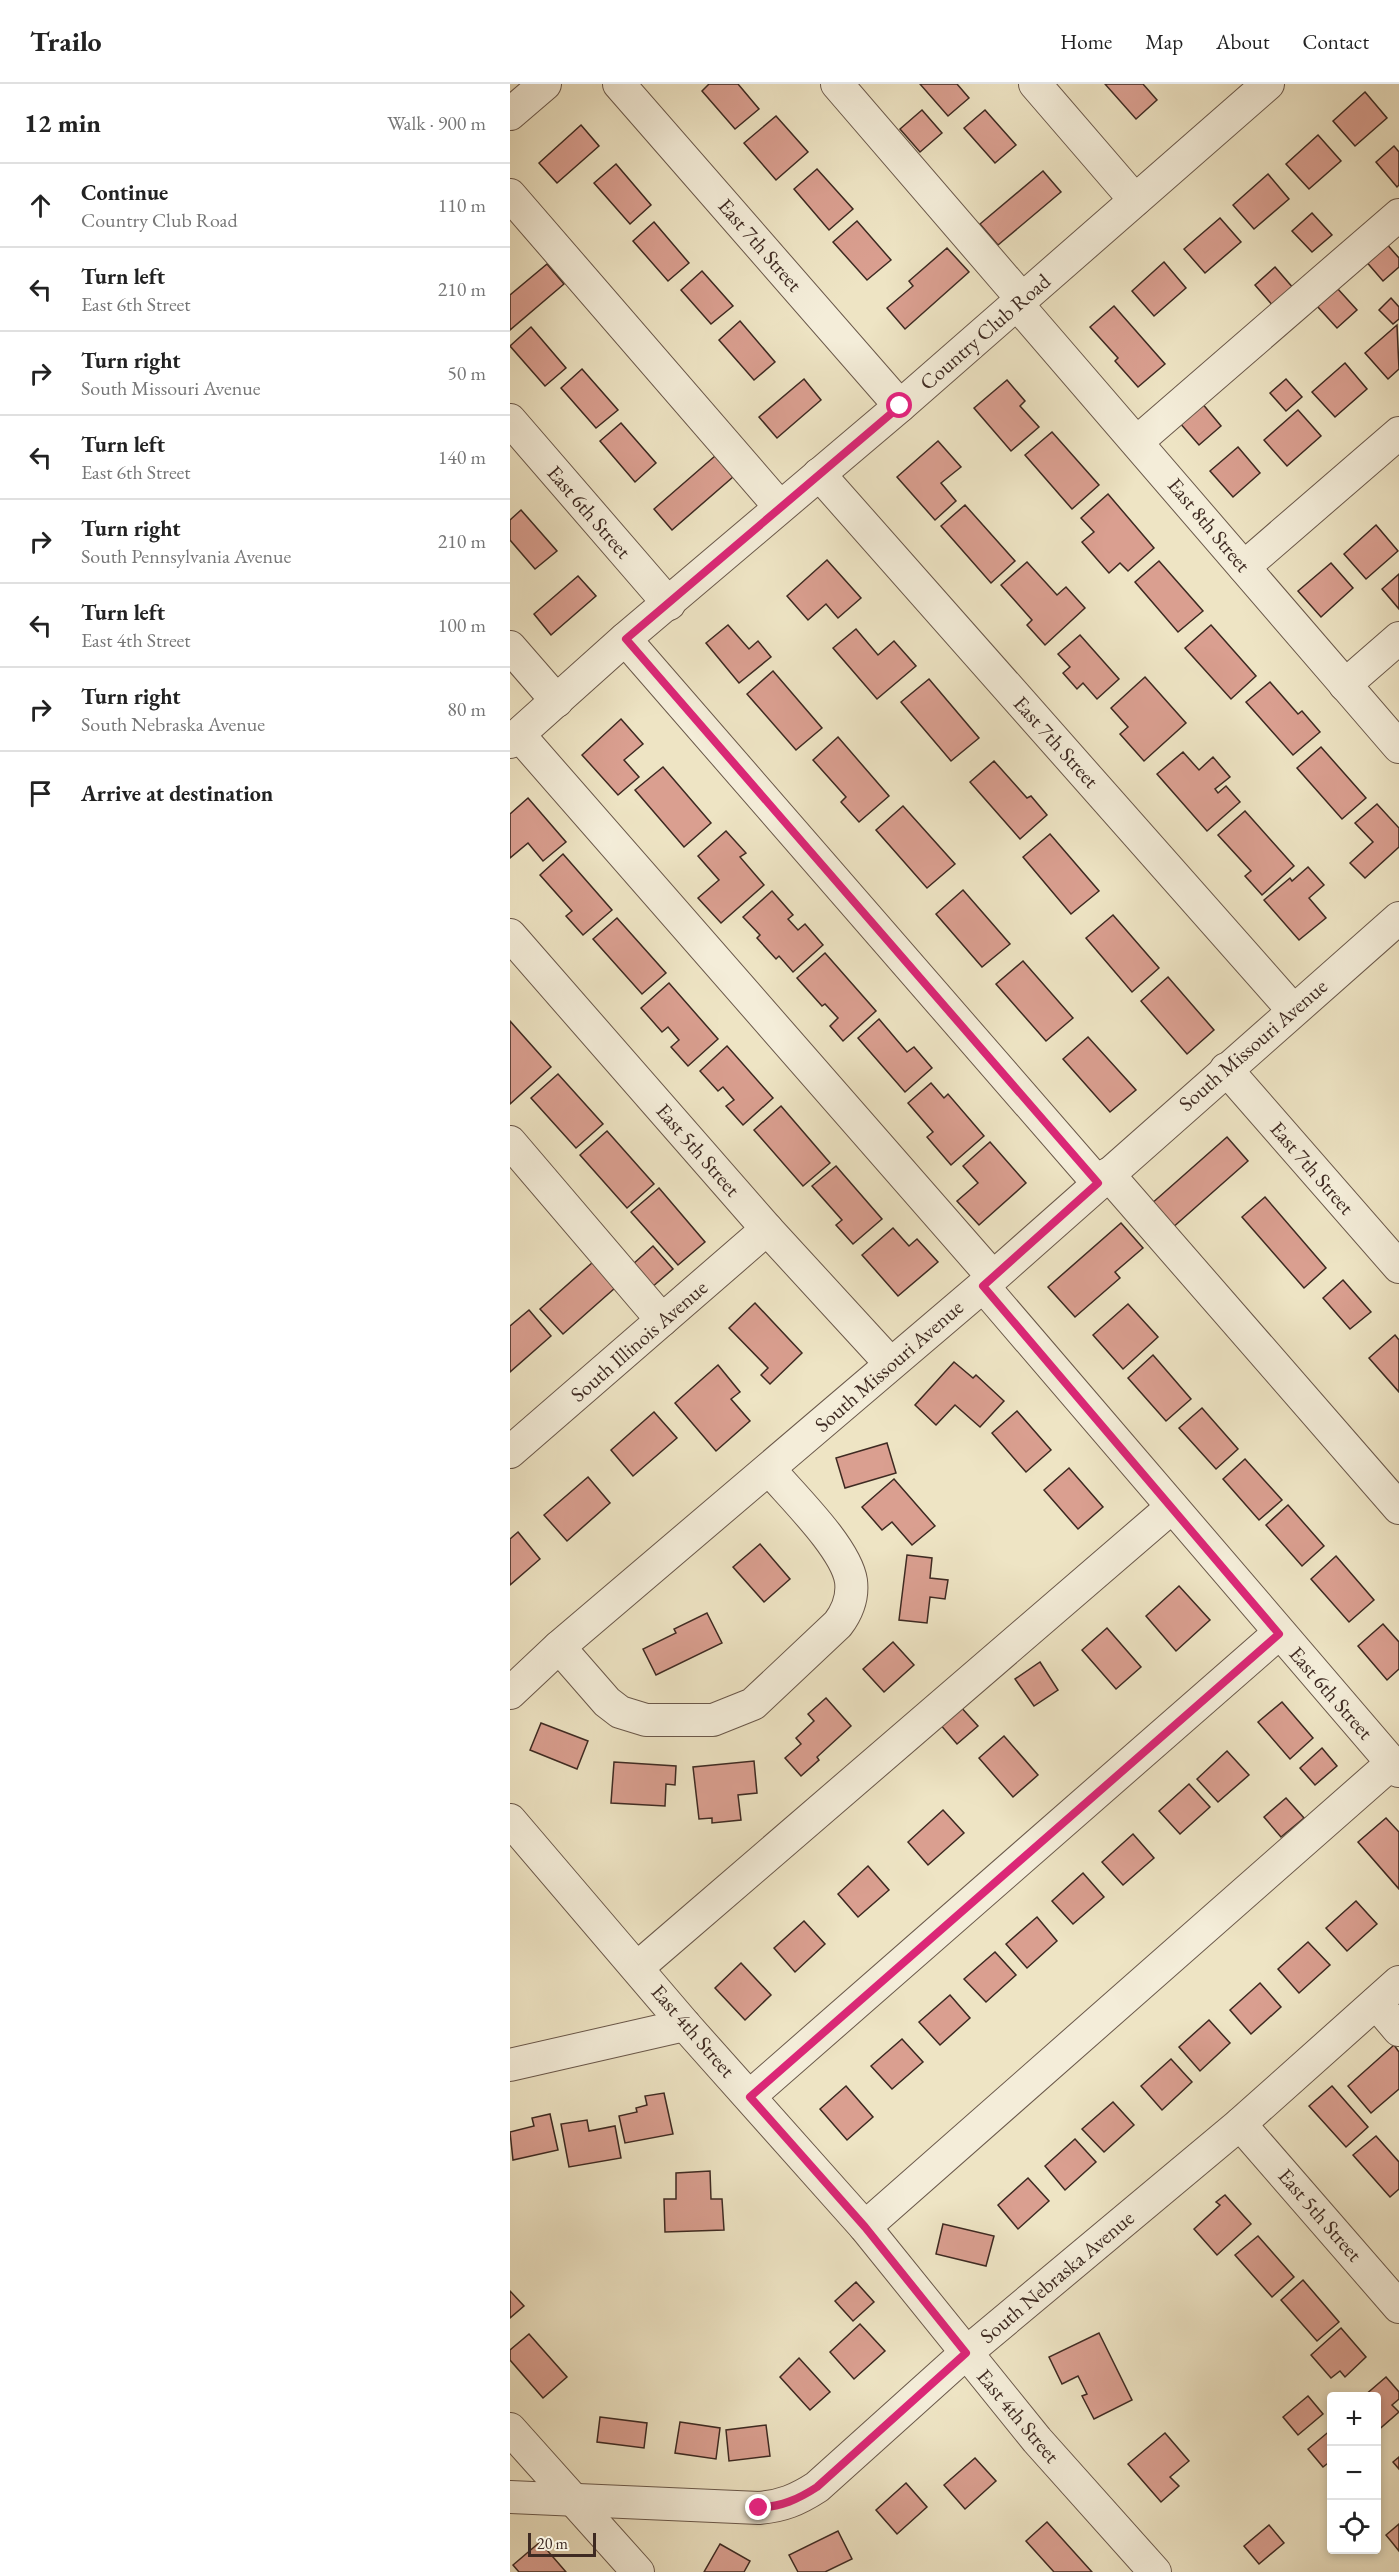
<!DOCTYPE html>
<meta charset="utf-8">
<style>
:root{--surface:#fff;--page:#f2f2f2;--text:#222;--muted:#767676;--line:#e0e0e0}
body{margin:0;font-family:"EB Garamond",serif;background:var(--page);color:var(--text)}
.controls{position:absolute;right:18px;bottom:18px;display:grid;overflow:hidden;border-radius:6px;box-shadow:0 3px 9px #0003}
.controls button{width:54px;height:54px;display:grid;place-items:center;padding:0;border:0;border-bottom:2px solid var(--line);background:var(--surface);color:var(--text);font:30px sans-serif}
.scale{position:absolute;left:18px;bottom:15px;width:68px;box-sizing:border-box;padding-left:6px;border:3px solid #3e2a22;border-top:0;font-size:16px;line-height:21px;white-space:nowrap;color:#3e2a22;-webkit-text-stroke:4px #f4edd9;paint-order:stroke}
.stop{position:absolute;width:18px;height:18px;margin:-14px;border:4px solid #db2777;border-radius:50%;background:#fff}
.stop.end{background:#db2777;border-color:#fff;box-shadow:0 2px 6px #0008}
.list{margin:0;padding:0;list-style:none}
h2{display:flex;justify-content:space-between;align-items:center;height:78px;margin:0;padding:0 24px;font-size:26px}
h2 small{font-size:20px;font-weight:400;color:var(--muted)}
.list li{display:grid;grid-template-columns:39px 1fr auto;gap:18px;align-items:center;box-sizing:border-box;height:84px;padding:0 24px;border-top:2px solid var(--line)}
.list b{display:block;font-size:22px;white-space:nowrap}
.list p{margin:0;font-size:20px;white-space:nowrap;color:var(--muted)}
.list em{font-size:20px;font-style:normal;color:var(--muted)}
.icon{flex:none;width:33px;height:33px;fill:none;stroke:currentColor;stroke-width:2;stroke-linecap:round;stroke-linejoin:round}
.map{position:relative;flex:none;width:889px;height:2488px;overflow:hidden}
header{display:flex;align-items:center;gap:36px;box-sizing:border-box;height:84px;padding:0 30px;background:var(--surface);border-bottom:2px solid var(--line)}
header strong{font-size:28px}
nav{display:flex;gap:33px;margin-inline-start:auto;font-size:21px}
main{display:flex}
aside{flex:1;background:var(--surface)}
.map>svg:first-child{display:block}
.building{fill:#da9f90;stroke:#3e2a22;stroke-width:1.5}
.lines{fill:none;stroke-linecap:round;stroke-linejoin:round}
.minor-casing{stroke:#6a584a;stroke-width:34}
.minor{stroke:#f4edd9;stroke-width:32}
.route{stroke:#db2777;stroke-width:8}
.labels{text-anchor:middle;stroke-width:5;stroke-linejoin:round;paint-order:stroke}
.street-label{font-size:21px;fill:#3e2a22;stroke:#f4edd9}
</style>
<header>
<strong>Trailo</strong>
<nav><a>Home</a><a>Map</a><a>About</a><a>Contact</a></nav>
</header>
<main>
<aside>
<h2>12 min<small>Walk · 900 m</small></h2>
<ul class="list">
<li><svg class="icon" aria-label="ahead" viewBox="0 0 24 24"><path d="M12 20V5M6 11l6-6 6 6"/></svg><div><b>Continue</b><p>Country Club Road</p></div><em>110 m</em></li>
<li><svg class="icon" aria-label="left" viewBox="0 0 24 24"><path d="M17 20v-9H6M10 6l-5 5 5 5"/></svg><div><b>Turn left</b><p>East 6th Street</p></div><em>210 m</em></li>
<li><svg class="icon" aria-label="right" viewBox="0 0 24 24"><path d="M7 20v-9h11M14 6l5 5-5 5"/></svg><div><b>Turn right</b><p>South Missouri Avenue</p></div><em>50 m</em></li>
<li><svg class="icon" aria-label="left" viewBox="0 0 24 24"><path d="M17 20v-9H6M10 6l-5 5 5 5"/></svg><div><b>Turn left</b><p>East 6th Street</p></div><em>140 m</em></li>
<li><svg class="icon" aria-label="right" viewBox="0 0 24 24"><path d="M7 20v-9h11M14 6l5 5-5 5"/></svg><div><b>Turn right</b><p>South Pennsylvania Avenue</p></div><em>210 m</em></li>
<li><svg class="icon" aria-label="left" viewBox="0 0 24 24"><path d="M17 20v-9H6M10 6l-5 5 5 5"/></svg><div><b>Turn left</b><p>East 4th Street</p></div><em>100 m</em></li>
<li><svg class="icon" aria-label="right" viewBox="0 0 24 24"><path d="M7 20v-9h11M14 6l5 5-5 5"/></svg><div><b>Turn right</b><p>South Nebraska Avenue</p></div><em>80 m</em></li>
<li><svg class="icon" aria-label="arrive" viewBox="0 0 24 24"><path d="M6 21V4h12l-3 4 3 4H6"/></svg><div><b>Arrive at destination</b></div></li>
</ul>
</aside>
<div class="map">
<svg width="889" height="2488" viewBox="0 0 889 2488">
<rect width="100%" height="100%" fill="#eee4c4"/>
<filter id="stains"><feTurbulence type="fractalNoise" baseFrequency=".00333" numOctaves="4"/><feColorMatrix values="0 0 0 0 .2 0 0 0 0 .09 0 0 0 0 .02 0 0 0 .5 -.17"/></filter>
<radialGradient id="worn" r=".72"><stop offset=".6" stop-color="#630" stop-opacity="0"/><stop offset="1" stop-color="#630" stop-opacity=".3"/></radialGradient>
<g class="building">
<path d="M199,0H228L249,25L225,45L192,7Z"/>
<path d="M410,0H447L459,14L438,32Z"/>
<path d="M595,0H633L647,16L626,35Z"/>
<path d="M855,8L877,34L845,62L823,37Z"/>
<path d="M412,26L432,49L410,68L390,45Z"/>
<path d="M475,26L506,61L485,79L454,44Z"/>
<path d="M266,32L298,68L266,96L234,59Z"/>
<path d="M71,41L89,62L47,99L29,79Z"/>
<path d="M808,51L831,77L799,105L776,80Z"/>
<path d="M884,62L889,68V101L887,103L866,78Z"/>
<path d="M106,80L141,121L120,140L84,99Z"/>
<path d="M307,85L343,125L319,146L284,105Z"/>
<path d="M533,87L551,108L488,161L470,140Z"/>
<path d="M758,90L779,115L744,145L723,121Z"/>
<path d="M802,129L822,151L802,168L782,147Z"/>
<path d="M710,134L731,158L695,189L674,165Z"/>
<path d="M347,137L381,176L357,196L323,158Z"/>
<path d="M144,138L179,179L158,197L123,157Z"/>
<path d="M874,157L889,174V183L873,197L854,175Z"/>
<path d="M437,164L459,188L395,245L377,224L403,202L399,197Z"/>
<path d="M654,178L676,204L644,232L622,207Z"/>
<path d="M37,180L54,200L0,246V211Z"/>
<path d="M765,183L784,205L764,223L745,201Z"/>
<path d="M192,187L223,222L201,240L171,206Z"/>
<path d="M827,204L847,226L827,244L807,222Z"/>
<path d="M881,214L889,223V235L883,240L869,226Z"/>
<path d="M604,222L655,280L628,303L605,277L608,274L580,243Z"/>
<path d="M230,237L265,278L244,296L209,256Z"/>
<path d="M887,241L889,285L878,295L855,269Z"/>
<path d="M21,243L56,284L35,302L0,262Z"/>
<path d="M835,279L857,305L825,333L802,308Z"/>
<path d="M72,285L108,326L86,344L51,304Z"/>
<path d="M294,295L311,316L267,354L249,333Z"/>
<path d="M776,295L792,313L776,327L760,309Z"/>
<path d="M497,296L515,317L510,322L529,343L501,367L464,324Z"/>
<path d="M691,318L711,342L689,361L669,338Z"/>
<path d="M788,326L811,352L777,382L754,356Z"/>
<path d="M111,339L146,379L125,398L90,357Z"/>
<path d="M542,348L589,401L562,425L515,371Z"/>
<path d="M428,357L451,383L431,399L446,417L425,436L387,393Z"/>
<path d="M728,363L750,389L723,413L700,387Z"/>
<path d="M205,372L223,393L162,446L144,425Z"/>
<path d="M598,410L644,464L618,487L610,479L599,489L572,458L584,448L571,434Z"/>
<path d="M455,421L505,477L481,499L431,442Z"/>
<path d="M11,426L47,467L25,485L0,456V436Z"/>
<path d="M866,441L888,467L856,495L834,470Z"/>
<path d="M317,476L351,514L328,534L316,520L298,536L277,512Z"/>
<path d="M649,477L693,527L668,548L625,498Z"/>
<path d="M517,478L547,511L556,503L575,524L535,561L517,541L522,536L491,501Z"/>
<path d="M821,479L843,504L811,533L788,507Z"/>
<path d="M889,490V525L872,505Z"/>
<path d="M68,492L86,512L41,551L24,530Z"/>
<path d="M218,541L239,565L248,557L261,573L229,599L196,559Z"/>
<path d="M701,541L746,592L721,615L675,564Z"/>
<path d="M346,545L368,571L384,557L406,582L367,615L323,564Z"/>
<path d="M570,551L609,595L587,615L573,599L567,605L553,589L560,583L548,570Z"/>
<path d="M263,587L312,644L286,666L237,610Z"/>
<path d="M635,593L676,639L634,677L610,650L618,643L601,624Z"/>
<path d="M419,595L469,654L441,677L391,618Z"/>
<path d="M760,598L788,630L792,627L810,648L783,671L736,618Z"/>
<path d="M111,635L133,660L114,676L129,693L108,711L72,671Z"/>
<path d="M328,653L379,712L349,738L331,718L336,713L303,676Z"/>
<path d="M811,663L856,714L832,735L787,684Z"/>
<path d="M673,668L689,686L703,673L720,693L705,705L708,709L716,702L730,718L697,747L647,690Z"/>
<path d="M484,677L517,714L521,712L537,731L510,755L460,698Z"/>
<path d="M153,683L201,739L174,763L125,706Z"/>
<path d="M18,714L56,758L33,777L18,759L0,774V730Z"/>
<path d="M867,720L889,744V763L855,794L840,779L863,758L845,739Z"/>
<path d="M393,722L445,780L417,804L366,746Z"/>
<path d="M735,727L784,782L752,811L735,792L741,787L708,751Z"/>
<path d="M216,747L236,769L230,773L254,801L211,839L188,814L209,796L188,772Z"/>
<path d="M540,750L589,807L561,830L513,773Z"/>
<path d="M53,770L102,826L73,851L56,832L62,827L30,791Z"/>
<path d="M798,783L814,801L799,814L816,834L789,856L754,816L780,794L782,797Z"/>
<path d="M453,806L500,860L472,883L426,830Z"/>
<path d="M262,807L283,831L278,835L288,846L295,840L313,861L283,888L269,872L266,875L247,854L250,851L233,833Z"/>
<path d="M603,831L649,884L622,908L576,854Z"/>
<path d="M107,834L156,889L132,910L83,855Z"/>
<path d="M315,869L366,927L333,957L320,942L328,934L315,920L312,922L287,894Z"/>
<path d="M513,877L563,934L536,957L486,900Z"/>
<path d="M658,893L704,946L677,970L631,917Z"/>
<path d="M159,899L208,955L178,982L161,963L169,956L158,943L152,948L131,924Z"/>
<path d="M369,935L397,968L404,963L422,984L395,1008L348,954Z"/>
<path d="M0,937L41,983L0,1020Z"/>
<path d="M578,953L626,1006L600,1028L553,975Z"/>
<path d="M217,962L263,1014L233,1041L216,1022L224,1016L213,1003L208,1007L190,987Z"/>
<path d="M48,990L93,1040L66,1064L21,1014Z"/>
<path d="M421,999L434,1014L438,1010L474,1052L441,1081L417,1053L423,1048L398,1019Z"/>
<path d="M271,1022L320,1079L293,1102L244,1046Z"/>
<path d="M97,1047L144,1100L117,1124L70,1071Z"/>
<path d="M717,1053L738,1077L661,1145L640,1121Z"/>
<path d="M480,1058L516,1099L469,1141L447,1117L468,1099L453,1082Z"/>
<path d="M326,1082L372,1135L343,1160L326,1141L332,1136L302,1102Z"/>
<path d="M149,1104L195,1158L168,1181L121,1128Z"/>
<path d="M755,1113L816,1184L794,1204L732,1133Z"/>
<path d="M611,1139L633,1164L605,1188L610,1194L565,1233L538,1203Z"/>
<path d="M383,1144L399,1162L407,1155L428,1178L388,1212L352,1171Z"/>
<path d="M143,1162L163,1185L141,1204L122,1181Z"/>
<path d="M83,1178L105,1204L53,1250L30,1225Z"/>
<path d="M833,1196L861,1228L840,1245L813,1214Z"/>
<path d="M245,1219L292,1269L260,1300L251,1291L258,1284L219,1244Z"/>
<path d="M618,1220L648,1253L613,1285L583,1251Z"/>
<path d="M19,1226L41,1252L0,1288V1242Z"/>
<path d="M885,1251L889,1256V1308L859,1274Z"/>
<path d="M643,1271L681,1315L656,1337L618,1294Z"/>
<path d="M444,1278L463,1294L466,1291L494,1317L470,1343L445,1321L426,1341L405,1321Z"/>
<path d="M208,1281L230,1308L221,1315L240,1337L206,1367L165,1319Z"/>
<path d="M692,1324L728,1365L706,1385L669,1344Z"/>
<path d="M507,1327L541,1366L516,1388L482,1349Z"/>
<path d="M144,1328L167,1354L123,1392L101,1366Z"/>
<path d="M377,1359L386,1389L335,1404L326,1374Z"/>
<path d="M735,1375L772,1416L749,1436L713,1395Z"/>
<path d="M559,1384L593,1423L568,1445L534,1406Z"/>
<path d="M78,1393L100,1419L57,1457L34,1431Z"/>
<path d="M384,1395L425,1442L402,1461L382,1438L372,1446L352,1423Z"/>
<path d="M778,1421L814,1462L792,1482L756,1441Z"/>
<path d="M8,1448L30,1475L0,1501V1455Z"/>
<path d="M250,1460L280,1495L254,1518L223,1483Z"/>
<path d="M397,1471L422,1474L420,1494L438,1496L435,1515L420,1513L417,1539L389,1536Z"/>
<path d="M826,1472L864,1516L839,1538L801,1495Z"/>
<path d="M669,1502L700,1536L666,1567L636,1532Z"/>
<path d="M197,1529L212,1559L146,1591L133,1565L166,1549L164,1545Z"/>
<path d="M873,1540L889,1558V1585L877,1596L848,1562Z"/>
<path d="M597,1544L631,1583L606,1605L572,1566Z"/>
<path d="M383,1558L404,1581L374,1608L353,1585Z"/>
<path d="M530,1578L548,1606L524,1622L505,1595Z"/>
<path d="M316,1614L341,1642L307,1673L309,1676L291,1692L275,1674L291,1660L286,1654L304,1637L298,1630Z"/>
<path d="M772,1618L803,1654L780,1675L748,1638Z"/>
<path d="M449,1621L468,1642L447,1660L429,1639Z"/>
<path d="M31,1639L78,1657L67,1685L20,1666Z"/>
<path d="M494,1652L528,1691L503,1713L469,1674Z"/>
<path d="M812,1664L827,1682L805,1701L790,1684Z"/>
<path d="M717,1667L739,1691L708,1718L687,1695Z"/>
<path d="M244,1677L247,1709L228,1711L231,1736L202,1739V1734L189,1735L183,1683Z"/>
<path d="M104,1678L166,1682L165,1701L156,1700L155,1722L101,1719Z"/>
<path d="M679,1700L700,1723L670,1750L649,1727Z"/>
<path d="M776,1714L794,1734L771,1753L754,1733Z"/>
<path d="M433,1726L454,1749L418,1781L398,1758Z"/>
<path d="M876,1734L889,1748V1805L848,1758Z"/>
<path d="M623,1750L644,1774L613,1801L592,1778Z"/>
<path d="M358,1782L379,1806L348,1833L328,1810Z"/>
<path d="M573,1789L594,1813L563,1840L542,1817Z"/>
<path d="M846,1817L867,1840L837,1867L816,1844Z"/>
<path d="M527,1833L547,1857L517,1884L496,1860Z"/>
<path d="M294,1837L315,1860L285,1888L264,1864Z"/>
<path d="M798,1858L820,1881L789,1909L768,1885Z"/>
<path d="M485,1868L506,1891L476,1918L454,1895Z"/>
<path d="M231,1879L261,1911L235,1936L205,1904Z"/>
<path d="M750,1899L771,1923L741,1950L720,1926Z"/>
<path d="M440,1911L460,1934L430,1961L409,1938Z"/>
<path d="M699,1936L720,1959L690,1987L669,1963Z"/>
<path d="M392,1955L413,1978L382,2005L361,1982Z"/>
<path d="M884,1961L889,1968V2005L861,2029L838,2002Z"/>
<path d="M661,1975L682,1998L652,2026L631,2002Z"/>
<path d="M336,2002L363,2033L337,2056L310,2025Z"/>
<path d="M822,2002L858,2043L836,2063L799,2022Z"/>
<path d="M154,2009L163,2050L115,2059L109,2032L127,2028L126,2024L137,2021L135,2012Z"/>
<path d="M603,2018L624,2041L594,2068L572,2045Z"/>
<path d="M40,2030L48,2066L3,2076L0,2048L24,2042L22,2034Z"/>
<path d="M77,2036L79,2047L105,2042L111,2074L59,2083L51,2040Z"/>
<path d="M866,2052L889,2078V2105L880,2113L843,2071Z"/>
<path d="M565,2055L586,2078L555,2106L535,2082Z"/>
<path d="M200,2087L201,2115H212L214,2146L155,2148L154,2115H166V2089Z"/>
<path d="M518,2094L539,2117L508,2145L488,2121Z"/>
<path d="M715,2111L741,2140L707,2171L684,2145L710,2121L706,2118Z"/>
<path d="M433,2140L484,2152L476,2182L426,2170Z"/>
<path d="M748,2152L784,2193L762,2213L725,2171Z"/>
<path d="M793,2196L829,2238L807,2257L771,2216Z"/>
<path d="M346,2198L364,2218L343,2237L325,2217Z"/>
<path d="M0,2207L14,2222L0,2234Z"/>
<path d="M350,2240L375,2267L344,2295L320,2268Z"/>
<path d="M831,2244L856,2273L835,2293L830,2287L821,2294L801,2271Z"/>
<path d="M589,2249L622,2316L584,2335L572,2312L577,2310L568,2292L552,2300L539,2273Z"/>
<path d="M19,2250L57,2293L33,2314L0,2276V2266Z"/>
<path d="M289,2274L320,2308L300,2326L270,2293Z"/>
<path d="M876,2293L889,2308V2315L882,2321L889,2328L866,2348V2312H854Z"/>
<path d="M798,2312L813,2330L788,2351L773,2333Z"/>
<path d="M90,2333L137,2339L134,2364L87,2358Z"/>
<path d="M170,2338L210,2344L206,2375L165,2369Z"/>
<path d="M256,2341L260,2372L219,2377L216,2346Z"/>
<path d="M822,2345V2376L813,2383L798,2365Z"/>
<path d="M655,2349L679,2377L660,2393L669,2402L651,2418L618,2380Z"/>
<path d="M889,2373V2385L883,2378Z"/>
<path d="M465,2374L486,2397L455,2425L434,2401Z"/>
<path d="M396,2399L417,2423L387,2450L366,2426Z"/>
<path d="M537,2438L582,2488H544L516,2457Z"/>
<path d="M889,2440V2467L876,2451Z"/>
<path d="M759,2441L774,2459L749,2480L734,2462Z"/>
<path d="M328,2447L342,2475L315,2488H288L279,2471Z"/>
<path d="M30,2458L56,2488H9L3,2481Z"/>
<path d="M210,2460L240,2477L234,2488H194Z"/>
</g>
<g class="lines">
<g class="minor-casing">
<g id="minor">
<path d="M109,0L390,322"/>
<path d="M327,0L513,216"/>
<path d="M525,0L625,116"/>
<path d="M0,30L35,0"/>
<path d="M0,111L270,423"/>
<path d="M507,220L889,663"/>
<path d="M0,336L159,520"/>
<path d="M628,357L889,131"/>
<path d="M309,390L783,926"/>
<path d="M734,483L889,349"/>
<path d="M115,555L588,1099"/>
<path d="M0,563L47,617"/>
<path d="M835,601L889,554"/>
<path d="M9,651L483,1193"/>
<path d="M0,658L115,555L390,322L758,0"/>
<path d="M0,851L257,1145L380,1279"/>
<path d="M716,985L889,1183"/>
<path d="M0,1058L152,1236"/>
<path d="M598,1090L889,1424"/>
<path d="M473,1202L889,1687"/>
<path d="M0,1368L257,1145"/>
<path d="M49,1563L97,1618L110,1628L136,1636H203L243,1620L328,1540C337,1528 343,1513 341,1497C336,1464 282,1412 259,1385"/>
<path d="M0,1609L49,1563L473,1202L889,834"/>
<path d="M0,1736L175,1941L355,2143L527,2356L645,2488"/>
<path d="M127,1884L662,1423"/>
<path d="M866,1919L889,1946"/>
<path d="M0,1981L175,1941"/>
<path d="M240,2012L769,1549"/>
<path d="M730,2040L889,2223"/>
<path d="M355,2143L882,1679"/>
<path d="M0,2345L128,2488"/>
<path d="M0,2413L249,2424C272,2422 287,2416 307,2403L456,2269L730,2040L889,1898"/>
</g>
</g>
<use href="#minor" class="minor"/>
</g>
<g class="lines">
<path class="route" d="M249,2424C272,2422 287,2416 307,2403L456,2269L355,2143L240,2013L769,1550L473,1202L588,1099L116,555L390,322"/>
</g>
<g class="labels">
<g class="street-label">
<text transform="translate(250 161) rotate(49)" y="7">East 7th Street</text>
<text transform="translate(475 248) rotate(-41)" y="7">Country Club Road</text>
<text transform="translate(79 428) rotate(49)" y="7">East 6th Street</text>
<text transform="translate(699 441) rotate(50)" y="7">East 8th Street</text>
<text transform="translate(546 658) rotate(48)" y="7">East 7th Street</text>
<text transform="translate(743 961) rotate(-41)" y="7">South Missouri Avenue</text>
<text transform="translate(188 1066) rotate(49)" y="7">East 5th Street</text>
<text transform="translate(802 1084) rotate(49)" y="7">East 7th Street</text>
<text transform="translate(129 1257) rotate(-41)" y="7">South Illinois Avenue</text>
<text transform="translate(379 1282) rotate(-41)" y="7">South Missouri Avenue</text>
<text transform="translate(821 1609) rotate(49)" y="7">East 6th Street</text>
<text transform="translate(183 1947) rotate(49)" y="7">East 4th Street</text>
<text transform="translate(810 2131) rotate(49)" y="7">East 5th Street</text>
<text transform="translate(547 2193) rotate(-40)" y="7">South Nebraska Avenue</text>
<text transform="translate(508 2332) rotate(50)" y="7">East 4th Street</text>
</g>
</g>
<rect width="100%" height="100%" filter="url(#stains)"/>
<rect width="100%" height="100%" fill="url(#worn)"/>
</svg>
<div class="controls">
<button>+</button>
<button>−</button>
<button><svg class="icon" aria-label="locate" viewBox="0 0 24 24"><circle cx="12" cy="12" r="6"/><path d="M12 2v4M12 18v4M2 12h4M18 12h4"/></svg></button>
</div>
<div class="scale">20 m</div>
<div class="stop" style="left:390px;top:322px"></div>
<div class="stop end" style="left:249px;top:2424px"></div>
</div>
</main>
